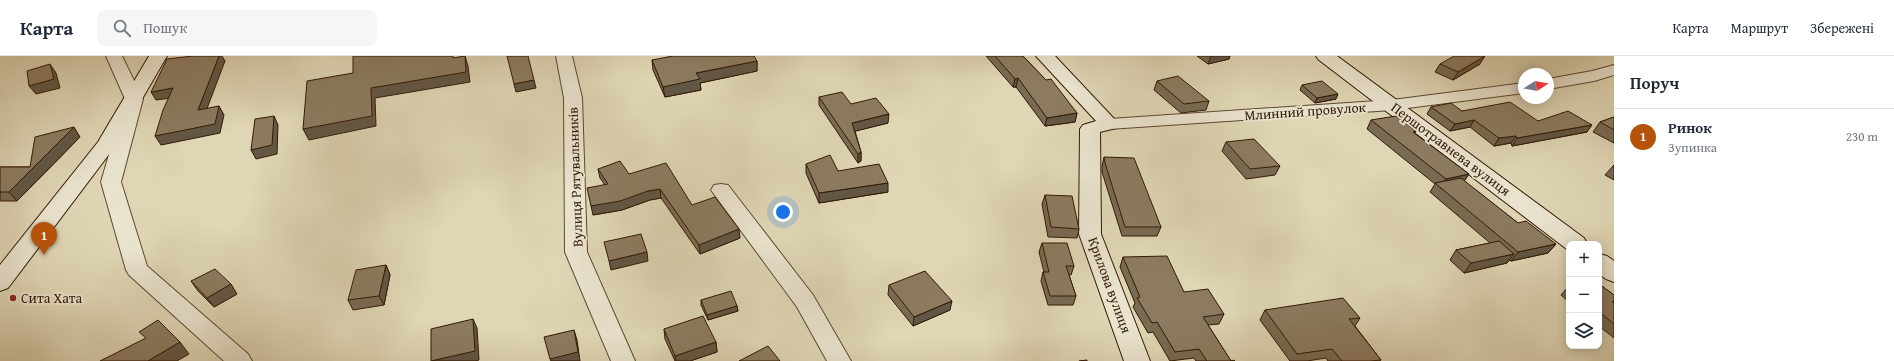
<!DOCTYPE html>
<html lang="uk">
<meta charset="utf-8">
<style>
:root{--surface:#fff;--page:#f6f6f7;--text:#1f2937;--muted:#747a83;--line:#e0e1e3;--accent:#b45309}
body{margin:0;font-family:"Gentium Book Plus",serif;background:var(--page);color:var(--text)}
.controls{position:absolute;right:12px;bottom:12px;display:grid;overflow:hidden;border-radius:8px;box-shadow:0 2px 10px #0003}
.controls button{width:36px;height:36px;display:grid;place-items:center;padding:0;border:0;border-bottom:1px solid var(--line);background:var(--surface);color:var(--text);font:20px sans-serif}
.compass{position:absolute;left:1518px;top:12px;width:36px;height:36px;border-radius:50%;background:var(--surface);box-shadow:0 2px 10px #0003;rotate:79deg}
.you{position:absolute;left:783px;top:156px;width:14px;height:14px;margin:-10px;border:3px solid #fff;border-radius:50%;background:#1a73e8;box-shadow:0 0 0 6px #1a73e833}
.badge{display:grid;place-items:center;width:26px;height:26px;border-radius:50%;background:var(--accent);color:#fff;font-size:13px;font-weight:700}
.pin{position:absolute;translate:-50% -33px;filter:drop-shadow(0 1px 2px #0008)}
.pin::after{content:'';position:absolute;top:21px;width:14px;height:12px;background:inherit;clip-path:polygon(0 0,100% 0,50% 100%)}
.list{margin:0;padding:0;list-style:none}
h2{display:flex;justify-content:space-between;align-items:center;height:52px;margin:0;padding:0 16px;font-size:17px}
h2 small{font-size:13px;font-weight:400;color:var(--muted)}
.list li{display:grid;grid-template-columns:26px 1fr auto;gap:12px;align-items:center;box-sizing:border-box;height:56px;padding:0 16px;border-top:1px solid var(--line)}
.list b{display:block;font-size:15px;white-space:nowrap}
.list p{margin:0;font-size:13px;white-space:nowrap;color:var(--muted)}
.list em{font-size:13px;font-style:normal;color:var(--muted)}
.icon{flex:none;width:22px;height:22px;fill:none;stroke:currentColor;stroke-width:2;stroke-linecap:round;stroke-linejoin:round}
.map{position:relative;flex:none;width:1614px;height:305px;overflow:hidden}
header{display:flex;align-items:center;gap:24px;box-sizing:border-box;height:56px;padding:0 20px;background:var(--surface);border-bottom:1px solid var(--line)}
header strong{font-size:19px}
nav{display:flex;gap:22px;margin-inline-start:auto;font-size:14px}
.search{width:280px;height:36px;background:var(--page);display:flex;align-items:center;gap:10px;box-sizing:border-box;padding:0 14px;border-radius:8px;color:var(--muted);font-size:15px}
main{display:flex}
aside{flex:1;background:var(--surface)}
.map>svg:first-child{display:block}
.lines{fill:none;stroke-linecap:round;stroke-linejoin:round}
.street-casing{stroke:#5d4831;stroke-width:2}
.secondary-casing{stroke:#321905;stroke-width:2}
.street{fill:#eae4cf;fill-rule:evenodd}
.secondary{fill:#eae4cf;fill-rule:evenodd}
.wall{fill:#786a53;stroke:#321905}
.shaded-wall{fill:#625644;stroke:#321905}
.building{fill:#8c7b61;stroke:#321905}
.poi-dot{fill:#8f2418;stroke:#eae4cf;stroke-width:1.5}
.labels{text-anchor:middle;stroke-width:3.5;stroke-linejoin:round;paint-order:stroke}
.street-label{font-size:14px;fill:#321905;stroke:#eae4cf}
.poi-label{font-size:14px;fill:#321905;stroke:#eae4cf;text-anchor:start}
</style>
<header>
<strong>Карта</strong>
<div class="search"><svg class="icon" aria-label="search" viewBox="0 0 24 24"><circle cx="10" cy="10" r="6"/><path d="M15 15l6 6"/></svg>Пошук</div>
<nav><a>Карта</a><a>Маршрут</a><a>Збережені</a></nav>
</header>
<main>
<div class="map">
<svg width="1614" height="305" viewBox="0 0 1614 305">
<rect width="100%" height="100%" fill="#dfd6b5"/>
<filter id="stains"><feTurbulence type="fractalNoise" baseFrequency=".005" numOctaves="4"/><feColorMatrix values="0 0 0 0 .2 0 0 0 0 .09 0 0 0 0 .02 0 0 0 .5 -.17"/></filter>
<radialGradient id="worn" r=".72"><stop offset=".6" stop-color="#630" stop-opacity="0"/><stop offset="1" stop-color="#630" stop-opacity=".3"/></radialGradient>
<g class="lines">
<g class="street-casing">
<g id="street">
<path d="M106,0H122L143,43L121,126L147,210L248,298L252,305H224L129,219L126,214L101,126L125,43Z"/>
<path d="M556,0H572L582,42L587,196L635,305H611L565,196L564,42Z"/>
<path d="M1614,9V19L1594,25L1548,33V23L1592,15Z"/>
<path d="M1524,27V37L1392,54L1109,73L1103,72L1100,68L1103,64L1109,63L1392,44Z"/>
<path d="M721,128L728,129L813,239L851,305H827L797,251L711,134L714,129Z"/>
</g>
</g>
<g class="secondary-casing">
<g id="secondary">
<path d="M149,0H167L113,93L8,232L0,235V209L98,86Z"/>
<path d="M1036,0H1055L1119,68L1116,72L1100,76L1101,178L1150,305H1124L1079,178L1080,73L1083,69L1096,65Z"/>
<path d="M1316,0H1337L1584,182L1587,188H1569L1568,194L1319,4Z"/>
<path d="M1599,198L1607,200L1614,205V226L1606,223L1599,218Z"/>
</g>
</g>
<use href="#street" class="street"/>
<use href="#secondary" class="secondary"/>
</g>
<g class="wall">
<path d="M986,0H1023L1077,57L1075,66L1045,70L1016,31H1013Z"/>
<path d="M1197,0H1230L1229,3L1208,8Z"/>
<path d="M652,4L757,5V15L700,27L701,34L665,41L653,14Z"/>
<path d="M1440,8H1480L1453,24L1435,16Z"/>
<path d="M1157,25L1209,45L1206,54L1181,57L1154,34Z"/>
<path d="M1302,29L1336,43L1315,47L1300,34Z"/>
<path d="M819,41L851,48L888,67L855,75L861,96V105L858,107L819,49Z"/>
<path d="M1431,51L1538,65L1587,76L1512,90L1511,87L1494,90L1470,71L1450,75L1427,58Z"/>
<path d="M1614,61V87L1593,76L1600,66Z"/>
<path d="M1371,64L1416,75L1415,77L1469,118L1464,125L1518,167L1556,188L1548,197L1511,205L1510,204L1507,207L1464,217L1450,204L1456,194L1490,187L1430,136L1435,128L1367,73Z"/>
<path d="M80,81L17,145H0V111H30Z"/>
<path d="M1226,86L1280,110L1275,119L1246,123L1222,95Z"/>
<path d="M1104,101L1161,171L1157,180H1122L1102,116V110Z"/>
<path d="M806,108L838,115L888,136L819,147L806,117Z"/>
<path d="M1614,109V124L1605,119L1613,110Z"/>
<path d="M598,113L629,118L692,149L740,182L700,198L661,142L650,144L622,154L593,159L605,129L600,122Z"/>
<path d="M1045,139L1079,173L1077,182L1048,181L1042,148Z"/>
<path d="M1042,187L1074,210L1071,219H1069L1076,240L1073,249H1048L1041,225L1043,216H1044L1039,196Z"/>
<path d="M1123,201L1184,236L1224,258L1219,268L1208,269L1231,305H1235H1196L1194,302L1170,305L1153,276L1148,277L1133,251L1135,247L1120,211Z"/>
<path d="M386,209L390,219L384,249L353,254L348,244Z"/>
<path d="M191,225L237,238L214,251L198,235Z"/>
<path d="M1599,228L1614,239V282L1599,270Z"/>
<path d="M889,229L950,254L913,270L888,239Z"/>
<path d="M1568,231H1569V246L1561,239Z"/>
<path d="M701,244L737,250L738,255L708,264L701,249Z"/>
<path d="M1265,254L1360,262L1355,270L1381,304L1380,305H1328L1326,302L1307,305H1290L1260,264Z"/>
<path d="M664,273L716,286L717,296L690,305H675L665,283Z"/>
</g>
<g class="shaded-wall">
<path d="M219,0H222L225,5L203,63L198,54Z"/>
<path d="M465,0L468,10L470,26L375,42L376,70L309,84L303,73L371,32Z"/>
<path d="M1211,0H1230L1229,3L1208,8Z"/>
<path d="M1485,0L1480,8L1453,24L1458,16Z"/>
<path d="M757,5V15L700,27L701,34L665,41L663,31L696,17Z"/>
<path d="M50,8L56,17L60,32L36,38L29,30Z"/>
<path d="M1018,22L1016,31H1013L1015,23Z"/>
<path d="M534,24L536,32L516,36L514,28Z"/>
<path d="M173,32L178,41L156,44L151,36Z"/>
<path d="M1338,38L1336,43L1315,47L1317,42Z"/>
<path d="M219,50L224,59L220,77L161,89L155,80Z"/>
<path d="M1077,57L1075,66L1045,70L1047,62Z"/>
<path d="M889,58L888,67L852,76V67Z"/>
<path d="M274,60L278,69L277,98L256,103L251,94Z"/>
<path d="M1474,64L1470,71L1450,75L1455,68Z"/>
<path d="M1592,69L1587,76L1512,90L1517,82Z"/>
<path d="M74,71L80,81L17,145L9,136Z"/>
<path d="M1516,80L1511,87L1494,90L1499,82Z"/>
<path d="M861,96V105L858,107V98Z"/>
<path d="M1469,118L1463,127L1440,132L1446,123Z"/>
<path d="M888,127V136L819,147V137Z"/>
<path d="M660,133L661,142L650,144L622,154L593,159L591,150L648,135Z"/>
<path d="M739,173L740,182L700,198L699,189Z"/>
<path d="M1556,188L1548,197L1511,205L1518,196Z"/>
<path d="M647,196L648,205L611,214L609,205Z"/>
<path d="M1514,198L1507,207L1464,217L1471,207Z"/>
<path d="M386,209L390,219L384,249L379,240Z"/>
<path d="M231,228L237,238L214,251L207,242Z"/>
<path d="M952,245L950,254L913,270L914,261Z"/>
<path d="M737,250L738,255L708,264L707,259Z"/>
<path d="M473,263L477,272L479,304L475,305H432Z"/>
<path d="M574,274L577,284L580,305H551L550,303Z"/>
<path d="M180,286L189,298L177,305H148Z"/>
<path d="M716,286L717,296L690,305H676L675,300Z"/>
</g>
<g class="building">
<path d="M193,0H219L198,54L219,50L215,68L155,80L163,54L173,32L151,36L167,3Z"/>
<path d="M353,0H453V2L465,0L466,16L371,32L372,60L303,73L307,25L353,17Z"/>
<path d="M507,0H528L534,24L514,28Z"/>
<path d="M673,0H754L757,5L696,17L700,23L663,31L652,4Z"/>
<path d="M995,0H1023L1046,24L1051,23L1077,57L1047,62L1018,22L1015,23Z"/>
<path d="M1454,0H1485L1458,16L1440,8Z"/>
<path d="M50,8L54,23L29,30L27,15Z"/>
<path d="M1178,20L1209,45L1184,48L1157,25Z"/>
<path d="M1322,25L1338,38L1317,42L1302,29Z"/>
<path d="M842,36L851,48L876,42L889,58L852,67L861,96L858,98L819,41Z"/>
<path d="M1510,46L1538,65L1568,55L1592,69L1517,82L1516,80L1499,82L1474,64L1455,68L1431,51L1451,47L1462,55Z"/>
<path d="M274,60L272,89L251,94L255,63Z"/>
<path d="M1396,60L1416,75L1413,76L1469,118L1446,123L1371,64Z"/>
<path d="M1614,61V74L1600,66Z"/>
<path d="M74,71L9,136H0V111H30L35,81Z"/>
<path d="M1254,83L1280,110L1250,113L1226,86Z"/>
<path d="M830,99L838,115L879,108L888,127L819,137L806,108Z"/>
<path d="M1104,101L1134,102L1161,171H1125L1105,107Z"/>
<path d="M620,105L629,118L666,107L692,149L715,141L739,173L699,189L660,133L648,135L620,145L591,150L587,132L608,128L598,113Z"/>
<path d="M1461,122L1518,167L1526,165L1556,188L1518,196L1435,127Z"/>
<path d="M1045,139L1072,140L1079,173L1051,171Z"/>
<path d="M641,178L647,196L609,205L604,186Z"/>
<path d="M1499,185L1514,198L1471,207L1456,194Z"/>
<path d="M1042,187H1067L1074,210H1066L1076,240H1050L1043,216H1049Z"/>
<path d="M1167,200L1184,236L1208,233L1224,258L1203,261L1231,305L1234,304L1235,305H1207L1199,293L1175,296L1157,266L1152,267L1137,242L1140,241L1123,201Z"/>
<path d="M386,209L379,240L348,244L356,214Z"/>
<path d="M215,213L231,228L207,242L191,225Z"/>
<path d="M925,215L952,245L914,261L889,229Z"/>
<path d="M1599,228L1614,239V245L1612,246L1614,247V268L1599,256Z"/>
<path d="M731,235L737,250L707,259L701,244Z"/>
<path d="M1343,242L1360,262L1349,263L1381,304L1370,305H1342L1332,293L1297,298L1265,254Z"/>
<path d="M703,260L716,286L675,300L664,273Z"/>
<path d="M473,263L475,295L431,305V273Z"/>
<path d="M158,264L180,286L148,305H100L146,282L139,276Z"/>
<path d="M574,274L578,296L550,303L544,281Z"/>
<path d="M768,290L780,305H739Z"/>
<path d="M1087,304V305H1079Z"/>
</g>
<circle class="poi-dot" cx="13" cy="242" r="4"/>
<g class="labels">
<g class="street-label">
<text transform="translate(1305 55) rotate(-4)" y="5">Млинний провулок</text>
<text transform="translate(1451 93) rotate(37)" y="5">Першотравнева вулиця</text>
<text transform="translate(575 121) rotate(-92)" y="5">Вулиця Рятувальників</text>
<text transform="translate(1110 229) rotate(70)" y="5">Крилова вулиця</text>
</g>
<g class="poi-label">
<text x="21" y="247">Сита Хата</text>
</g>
</g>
<rect width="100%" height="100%" filter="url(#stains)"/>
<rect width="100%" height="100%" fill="url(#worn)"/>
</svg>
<div class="controls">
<button>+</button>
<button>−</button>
<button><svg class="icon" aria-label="layers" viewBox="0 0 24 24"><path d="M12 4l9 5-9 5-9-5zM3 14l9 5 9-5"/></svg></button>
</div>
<svg class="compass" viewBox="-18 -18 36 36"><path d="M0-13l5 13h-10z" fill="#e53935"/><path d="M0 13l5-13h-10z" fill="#747a83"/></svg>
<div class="you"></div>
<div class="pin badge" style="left:44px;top:199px">1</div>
</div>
<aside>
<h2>Поруч<small></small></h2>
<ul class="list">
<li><span class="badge">1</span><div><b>Ринок</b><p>Зупинка</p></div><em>230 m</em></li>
</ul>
</aside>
</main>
